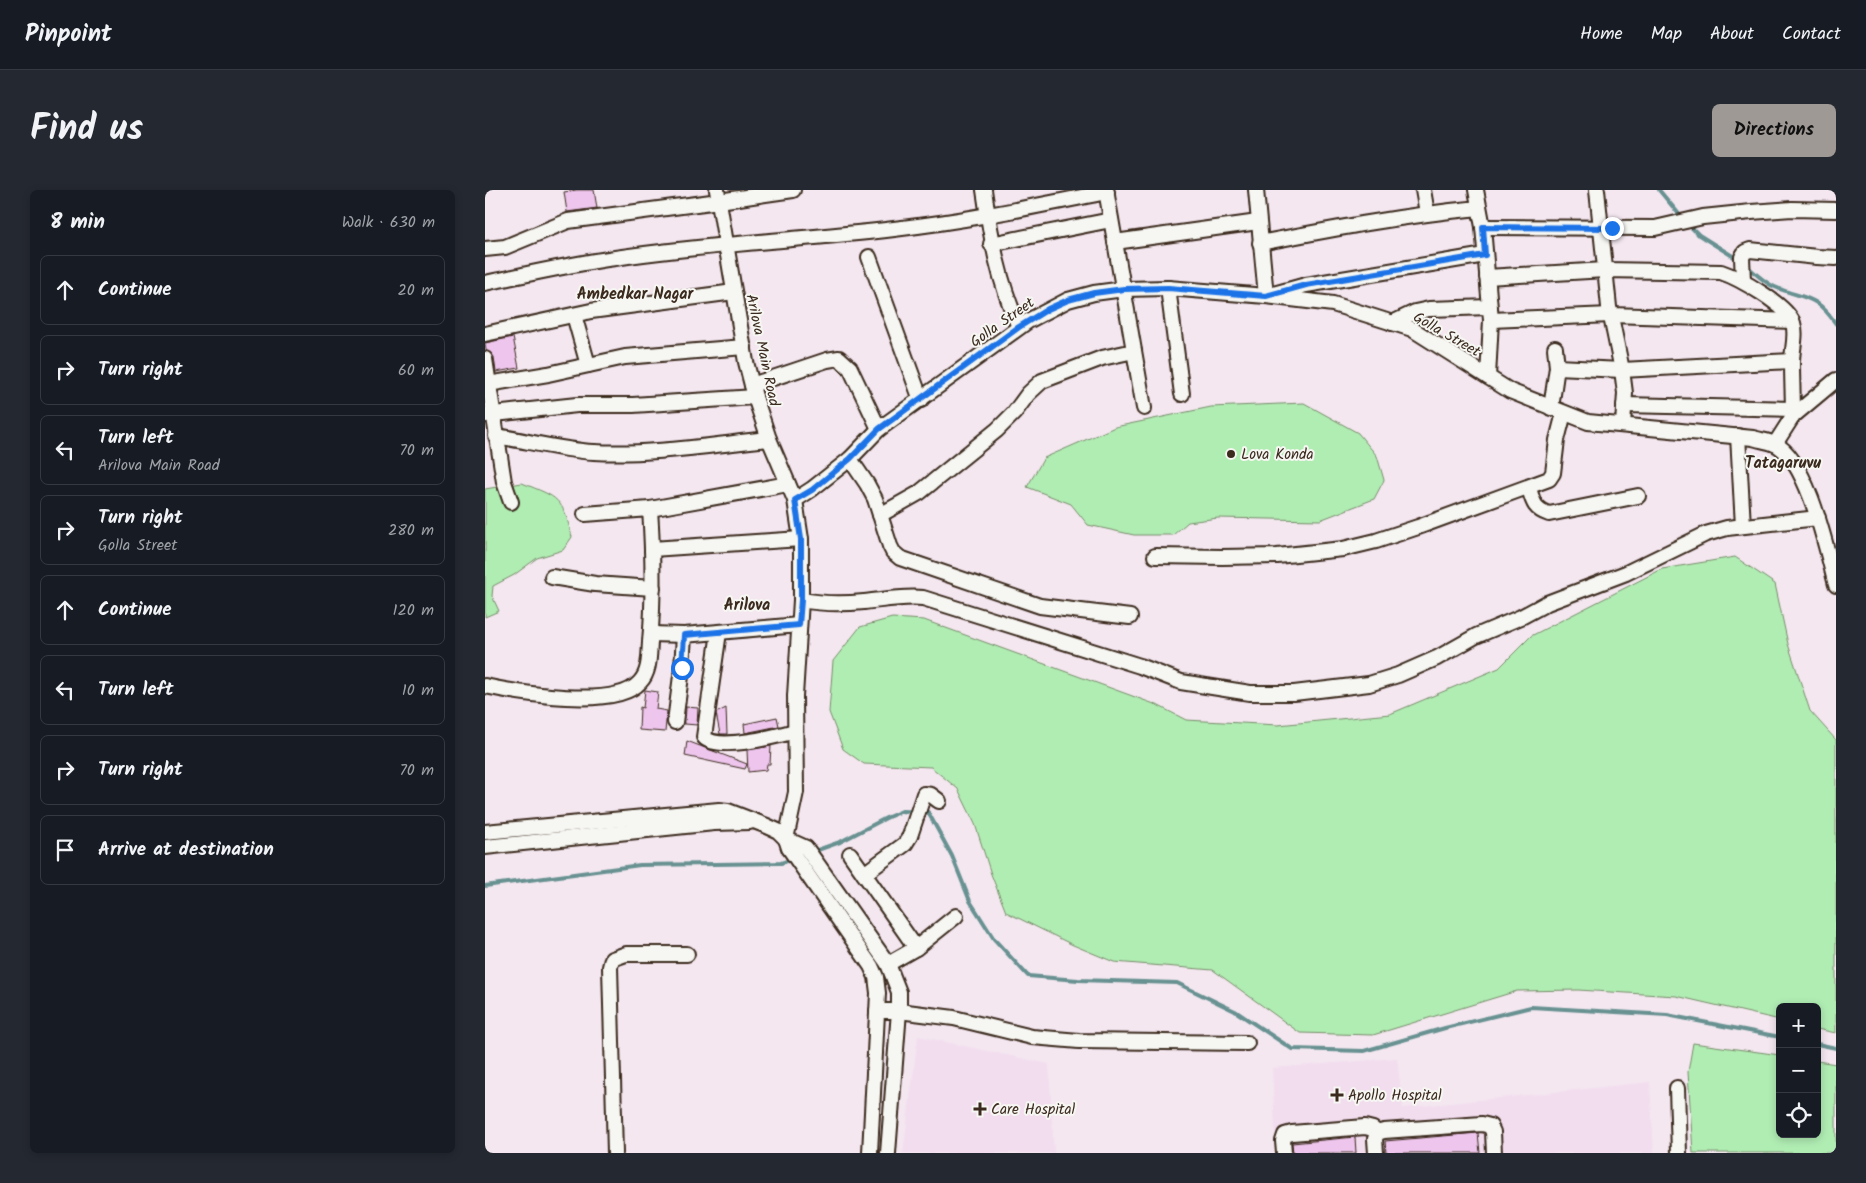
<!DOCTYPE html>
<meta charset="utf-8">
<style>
:root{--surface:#171b24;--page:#242831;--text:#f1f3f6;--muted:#9ea1a6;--line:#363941;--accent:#9f9995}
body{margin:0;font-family:Kalam,sans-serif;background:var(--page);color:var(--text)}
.controls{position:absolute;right:15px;bottom:15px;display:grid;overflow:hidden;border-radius:8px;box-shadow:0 2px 8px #0003}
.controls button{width:45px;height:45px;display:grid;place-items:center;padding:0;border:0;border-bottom:1px solid var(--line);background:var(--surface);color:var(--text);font:25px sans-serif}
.stop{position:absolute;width:15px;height:15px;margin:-11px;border:4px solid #1a73e8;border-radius:50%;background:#fff}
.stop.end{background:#1a73e8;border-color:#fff;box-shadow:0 1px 5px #0008}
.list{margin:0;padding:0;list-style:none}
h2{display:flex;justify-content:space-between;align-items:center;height:65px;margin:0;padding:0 20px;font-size:21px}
h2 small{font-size:16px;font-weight:400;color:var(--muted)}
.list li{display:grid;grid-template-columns:32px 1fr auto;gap:15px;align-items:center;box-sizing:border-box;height:70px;margin:0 10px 10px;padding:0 10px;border:1px solid var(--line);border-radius:8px}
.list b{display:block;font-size:19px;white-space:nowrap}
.list p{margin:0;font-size:16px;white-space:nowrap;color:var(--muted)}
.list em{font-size:16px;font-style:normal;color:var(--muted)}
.icon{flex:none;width:28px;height:28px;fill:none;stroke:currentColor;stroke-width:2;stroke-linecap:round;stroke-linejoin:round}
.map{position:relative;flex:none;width:1351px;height:963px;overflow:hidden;border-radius:8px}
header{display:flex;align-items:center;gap:30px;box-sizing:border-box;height:70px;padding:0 25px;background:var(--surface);border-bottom:1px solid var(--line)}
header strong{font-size:24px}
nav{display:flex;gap:28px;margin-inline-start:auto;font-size:18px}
.intro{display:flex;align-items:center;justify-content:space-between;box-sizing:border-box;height:120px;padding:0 30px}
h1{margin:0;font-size:35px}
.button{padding:12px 22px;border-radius:8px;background:var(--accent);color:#111;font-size:18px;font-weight:700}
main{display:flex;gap:30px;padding:0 30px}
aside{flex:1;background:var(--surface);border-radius:8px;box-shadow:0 2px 8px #0003}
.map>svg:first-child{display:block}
.built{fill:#f2ddef}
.green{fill:#b0edb3;stroke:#768c68}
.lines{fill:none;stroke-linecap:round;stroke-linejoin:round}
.stream{stroke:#679191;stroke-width:4}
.building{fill:#eec5ed;stroke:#3b2a1e}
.minor-casing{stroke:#3b2a1e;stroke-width:18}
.minor{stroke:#f6f6f2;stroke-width:14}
.route{stroke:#1a73e8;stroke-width:6}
.poi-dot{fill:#3b2a1e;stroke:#f6f6f2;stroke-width:2}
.labels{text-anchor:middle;stroke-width:4;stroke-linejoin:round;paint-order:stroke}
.street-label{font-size:15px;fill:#3b2a1e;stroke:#f6f6f2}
.poi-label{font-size:15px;fill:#3b2a1e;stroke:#f6f6f2;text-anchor:start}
.neighbourhood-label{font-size:16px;font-weight:bold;fill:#3b2a1e;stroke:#f6f6f2}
</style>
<header>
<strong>Pinpoint</strong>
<nav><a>Home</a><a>Map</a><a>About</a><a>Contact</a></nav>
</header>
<div class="intro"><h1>Find us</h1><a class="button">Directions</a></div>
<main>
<aside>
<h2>8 min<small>Walk · 630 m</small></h2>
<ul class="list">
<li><svg class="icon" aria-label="ahead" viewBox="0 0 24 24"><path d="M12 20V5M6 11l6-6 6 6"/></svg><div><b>Continue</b></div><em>20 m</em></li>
<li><svg class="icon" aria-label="right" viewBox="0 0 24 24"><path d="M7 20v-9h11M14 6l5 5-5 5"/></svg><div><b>Turn right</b></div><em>60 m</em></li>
<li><svg class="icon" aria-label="left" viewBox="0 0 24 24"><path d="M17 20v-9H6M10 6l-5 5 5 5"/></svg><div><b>Turn left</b><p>Arilova Main Road</p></div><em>70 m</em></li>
<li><svg class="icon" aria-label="right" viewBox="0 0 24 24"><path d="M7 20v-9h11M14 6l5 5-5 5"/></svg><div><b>Turn right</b><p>Golla Street</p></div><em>280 m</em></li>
<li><svg class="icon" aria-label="ahead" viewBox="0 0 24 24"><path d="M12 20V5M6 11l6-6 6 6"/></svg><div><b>Continue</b></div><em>120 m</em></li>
<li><svg class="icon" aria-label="left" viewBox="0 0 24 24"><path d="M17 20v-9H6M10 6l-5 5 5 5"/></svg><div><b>Turn left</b></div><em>10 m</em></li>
<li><svg class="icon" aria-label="right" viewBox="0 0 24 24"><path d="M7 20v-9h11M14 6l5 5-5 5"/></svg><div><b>Turn right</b></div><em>70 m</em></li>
<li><svg class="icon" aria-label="arrive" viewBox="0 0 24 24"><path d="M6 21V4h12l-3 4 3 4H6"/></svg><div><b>Arrive at destination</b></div></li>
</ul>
</aside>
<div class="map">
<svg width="1351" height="963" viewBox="0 0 1351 963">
<rect width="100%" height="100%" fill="#f4e7f0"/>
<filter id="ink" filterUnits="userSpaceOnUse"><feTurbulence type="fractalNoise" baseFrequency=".02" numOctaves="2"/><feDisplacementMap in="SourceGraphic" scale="10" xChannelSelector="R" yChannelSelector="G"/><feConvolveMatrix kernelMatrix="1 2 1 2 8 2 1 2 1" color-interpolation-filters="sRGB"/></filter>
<g filter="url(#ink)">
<g class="built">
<path d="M433,846L564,874L569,963H418Z"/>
<path d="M912,868L918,918L1165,892L1169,963H791L787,878Z"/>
</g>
<g class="green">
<path d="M819,213L873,243L892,266L899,290L889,309L835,330L733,328L703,332L688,345H649L603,335L586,314L542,297L559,268L630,237L726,217Z"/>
<path d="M37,293C74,308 77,307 87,347L78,360L52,368L29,385L8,396L7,406L14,421L0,427V299Z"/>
<path d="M1250,367L1290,394L1303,454L1325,521L1351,550V843L1332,839V817H1295V830L1191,806L1093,800L1032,801L888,845L815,843L728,780L629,772L588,755L521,722L506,684L490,634L473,599L446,577L379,574L358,559L344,522L348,471L375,437L407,428L439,430L672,515L701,530L793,535L905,524L1014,478L1046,446L1177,379Z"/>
<path d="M1208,853L1295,865V944H1332V871L1351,874V963H1208L1203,882Z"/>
</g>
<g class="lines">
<g class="stream">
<path d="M1174,0L1198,29"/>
<path d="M1203,34L1214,45L1254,70"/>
<path d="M1262,76C1270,83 1280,93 1290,97C1320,110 1330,103 1351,134"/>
<path d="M327,662L355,652L401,628L417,621L443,622L467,666L485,711L509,749L543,786L593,790L692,793L750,821L807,859L879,861L960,838L1046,817L1182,825L1295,847"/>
<path d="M0,696L155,675L296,673L308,669"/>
<path d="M1332,854L1351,858"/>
</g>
</g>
<g class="building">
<path d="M92,0H109L112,18L82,22L79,2Z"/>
<path d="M28,147L34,178L11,182L9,167L6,163L1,161L0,153Z"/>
<path d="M160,500L173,502L171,519L182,521L180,542L154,540L155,517L158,518Z"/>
<path d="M201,517L213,518L212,535L200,534Z"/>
<path d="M241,518L242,544H235L231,523Z"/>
<path d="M292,527L294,536L260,543L259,534Z"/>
<path d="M202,551L262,574L260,579L200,566Z"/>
<path d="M286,556L285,574H282L281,580L263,582L262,560Z"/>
<path d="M993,943L995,963H901L900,951Z"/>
<path d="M870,947L871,963H808L807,953Z"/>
</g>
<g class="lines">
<g class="minor-casing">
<g id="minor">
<path d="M232,0L261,172L270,207L284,249L310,310L316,349V410L310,506L311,602L301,649L304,658L386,776L391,787L393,803L385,963"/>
<path d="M499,0C506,49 514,92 534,137"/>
<path d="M621,0L659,218"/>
<path d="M771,0L781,106L821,95L1000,65"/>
<path d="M938,0L942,23"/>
<path d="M991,0L998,37L1006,130L1003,187"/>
<path d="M1112,0L1124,117L1137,180L1140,203L1138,235"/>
<path d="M998,37L1170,38L1218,27L1266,22L1307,19L1351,20"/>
<path d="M630,52L773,32"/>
<path d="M775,53C848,39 920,25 994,18"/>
<path d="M506,54L626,30"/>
<path d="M0,59L20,57L83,31L234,11L308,0"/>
<path d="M384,67L436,210"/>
<path d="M1002,87L1120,80L1236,82C1254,88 1302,115 1308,133C1312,145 1307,159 1307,172C1307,190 1308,208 1308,226"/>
<path d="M1258,91L1257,67L1260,62L1265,60L1332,67L1351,68"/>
<path d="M0,93C43,84 86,74 130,68C223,54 316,50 409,39C481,31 551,16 622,2"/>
<path d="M683,98L697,204"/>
<path d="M89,125L103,175"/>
<path d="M1006,130L1126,125L1307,131"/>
<path d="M907,133L930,122L944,119L1005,117"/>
<path d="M0,144L106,121L249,102"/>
<path d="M0,169L19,292L26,312"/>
<path d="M1072,177L1137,180L1307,171"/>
<path d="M3,194L63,184L140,167L259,157"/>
<path d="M267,195L342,170L354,168L365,178L394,239"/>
<path d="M1139,215L1308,219"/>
<path d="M1066,218L1072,177L1070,158"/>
<path d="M0,225L92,215H148L270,207"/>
<path d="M11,246C43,251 76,260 109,262C167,265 226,255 284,249"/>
<path d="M1253,246L1258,336"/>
<path d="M1290,254L1308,226L1351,190"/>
<path d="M365,269L382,294L390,309L405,356L408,362L415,368L555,416L645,427"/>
<path d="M1044,298C1048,312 1049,319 1064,324L1153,306"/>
<path d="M310,310L327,299L365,269L394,239L543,131L583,110L609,103L639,99L683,98L781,106L848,114L927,139L1025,201L1103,232L1268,248C1274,250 1283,251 1290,254C1323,270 1342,361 1351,395"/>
<path d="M100,324L165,319L303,294"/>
<path d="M395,325L434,303L512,240L529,223L543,204L557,191L617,168L649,161"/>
<path d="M167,359L316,349"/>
<path d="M670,366L737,367L792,366L858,359L891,351L933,337L1064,289L1068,283L1072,250L1079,223"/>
<path d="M67,387L110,394L168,398"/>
<path d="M316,410C338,414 358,414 379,412C399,410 418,406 438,408L655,476L696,492L765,503H809L884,494L913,485L952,468L991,446L1036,427L1062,413L1141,383L1221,344L1242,338L1333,328"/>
<path d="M234,442L219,547C232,562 292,546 310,541"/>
<path d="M166,444L199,445"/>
<path d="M0,496C33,503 131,520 155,492C165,482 164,465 165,452C169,407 168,364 165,319"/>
<path d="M190,532L197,478L199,445L314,435"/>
<path d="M0,642L234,620L243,621L282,636L293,641L301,649L321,658L403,774L414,802V821L403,963"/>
<path d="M0,657L229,633L265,632"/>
<path d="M365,664L431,758"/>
<path d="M379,684L420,654L425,646L439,604L446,605L454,611"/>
<path d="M403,774L431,758L471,726"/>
<path d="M392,821H414L469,828L547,847L594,851L762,853"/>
<path d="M1192,898L1194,963"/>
<path d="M130,963L125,777L127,769L141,764H202"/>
<path d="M799,963L798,951L800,945L807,943L880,937L888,939L892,943"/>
<path d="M891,963L890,949L892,943L899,941L997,934L1005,936L1008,942L1009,963"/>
</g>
</g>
<use href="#minor" class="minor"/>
</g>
</g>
<g class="lines" filter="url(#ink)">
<path class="route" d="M197,478L199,445L314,435L316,410V349L310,310L327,300L365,269L394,239L534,137L563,119L583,110L609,103L639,99L683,98L781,106L821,95L1000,65L998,37L1127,38"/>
</g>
<g class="poi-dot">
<circle cx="746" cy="264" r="5"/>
<path d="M849.5 897.5h5v5h5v5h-5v5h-5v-5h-5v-5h5z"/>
<path d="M492.5 911.5h5v5h5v5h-5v5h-5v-5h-5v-5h5z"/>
</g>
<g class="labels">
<g class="street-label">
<text transform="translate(517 132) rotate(-35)" y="5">Golla Street</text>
<text transform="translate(962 144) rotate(30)" y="5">Golla Street</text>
<text transform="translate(278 160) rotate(78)" y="5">Arilova Main Road</text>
</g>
<g class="poi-label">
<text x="756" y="269">Lova Konda</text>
<text x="863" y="910">Apollo Hospital</text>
<text x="506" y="924">Care Hospital</text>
</g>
<g class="neighbourhood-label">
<text x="150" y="109">Ambedkar Nagar</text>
<text x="1298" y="278">Tatagaruvu</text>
<text x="262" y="420">Arilova</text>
</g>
</g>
</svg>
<div class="controls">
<button>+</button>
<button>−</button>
<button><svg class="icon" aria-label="locate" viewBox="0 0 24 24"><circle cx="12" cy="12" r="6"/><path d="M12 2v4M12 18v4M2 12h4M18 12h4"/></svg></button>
</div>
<div class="stop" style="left:197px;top:478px"></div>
<div class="stop end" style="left:1127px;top:38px"></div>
</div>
</main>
